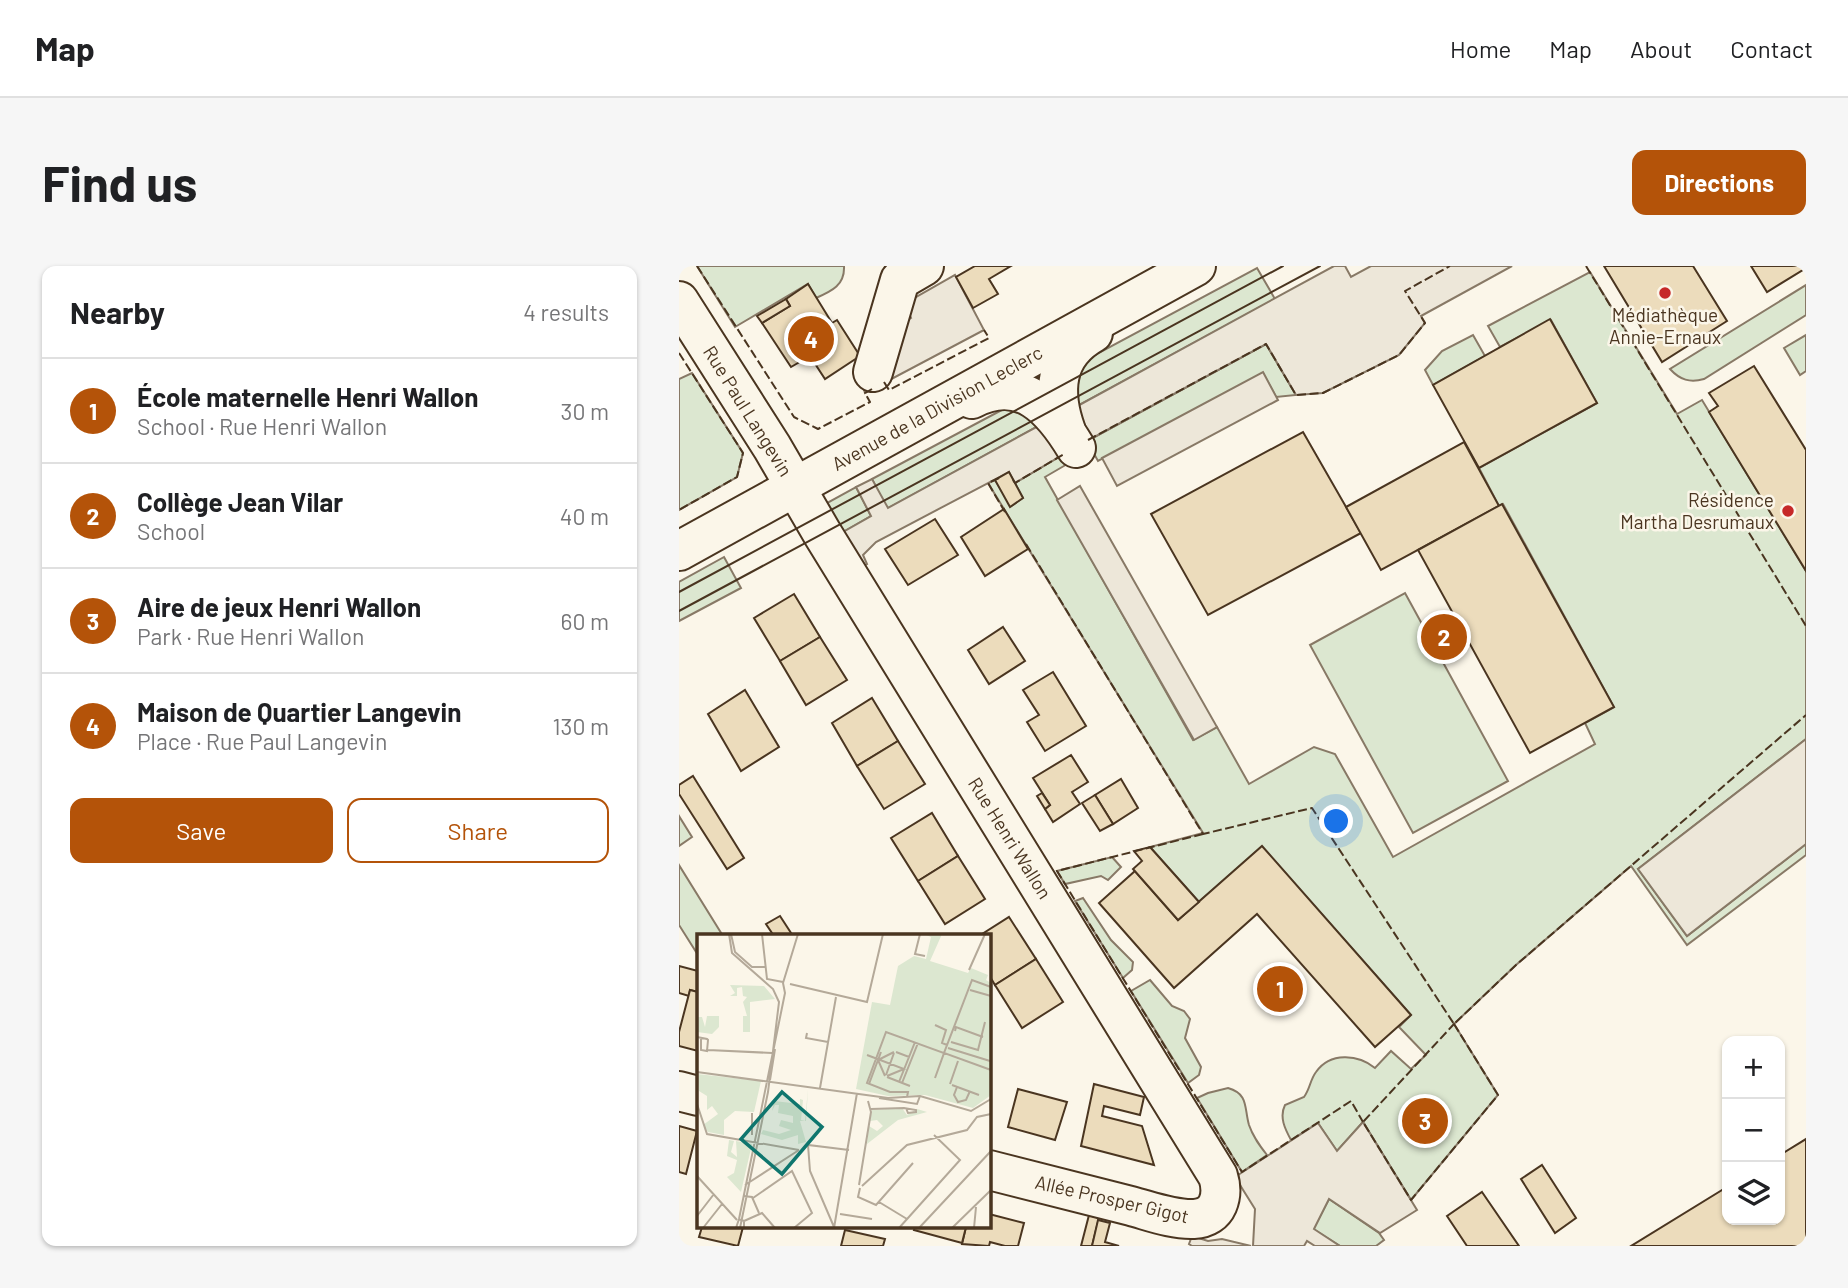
<!DOCTYPE html>
<meta charset="utf-8">
<style>
:root{--surface:#fff;--page:#f6f6f6;--text:#202124;--muted:#757577;--line:#e0e0e0;--accent:#b45309}
body{margin:0;font-family:Barlow,sans-serif;background:var(--page);color:var(--text)}
.controls{position:absolute;right:21px;bottom:21px;display:grid;overflow:hidden;border-radius:14px;box-shadow:0 2px 5px #0004}
.controls button{width:63px;height:63px;display:grid;place-items:center;padding:0;border:0;border-bottom:2px solid var(--line);background:var(--surface);color:var(--text);font:35px sans-serif}
.you{position:absolute;left:658px;top:556px;width:24px;height:24px;margin:-18px;border:5px solid #fff;border-radius:50%;background:#1a73e8;box-shadow:0 0 0 10px #1a73e833}
.badge{display:grid;place-items:center;width:46px;height:46px;border-radius:50%;background:var(--accent);color:#fff;font-size:23px;font-weight:700}
.pin{position:absolute;translate:-50% -50%;border:4px solid #fff;box-shadow:0 2px 7px #0006}
.list{margin:0;padding:0;list-style:none}
h2{display:flex;justify-content:space-between;align-items:center;height:91px;margin:0;padding:0 28px;font-size:30px}
h2 small{font-size:23px;font-weight:400;color:var(--muted)}
.list li{display:grid;grid-template-columns:46px 1fr auto;gap:21px;align-items:center;box-sizing:border-box;height:105px;padding:0 28px;border-top:2px solid var(--line)}
.list b{display:block;font-size:26px;white-space:nowrap}
.list p{margin:0;font-size:23px;white-space:nowrap;color:var(--muted)}
.list em{font-size:23px;font-style:normal;color:var(--muted)}
.actions{display:flex;gap:14px;padding:21px 28px}
.actions a{flex:1;padding:16px 0;border:2px solid var(--accent);border-radius:14px;text-align:center;font-size:24px;color:var(--accent)}
.actions .main{background:var(--accent);color:#fff}
.icon{flex:none;width:38px;height:38px;fill:none;stroke:currentColor;stroke-width:2;stroke-linecap:round;stroke-linejoin:round}
.map{position:relative;flex:none;width:1127px;height:980px;overflow:hidden;border-radius:14px}
header{display:flex;align-items:center;gap:42px;box-sizing:border-box;height:98px;padding:0 35px;background:var(--surface);border-bottom:2px solid var(--line)}
header strong{font-size:33px}
nav{display:flex;gap:38px;margin-inline-start:auto;font-size:24px}
.intro{display:flex;align-items:center;justify-content:space-between;box-sizing:border-box;height:168px;padding:0 42px}
h1{margin:0;font-size:49px}
.button{padding:18px 32px;border-radius:14px;background:var(--accent);color:#fff;font-size:24px;font-weight:700}
main{display:flex;gap:42px;padding:0 42px}
aside{flex:1;background:var(--surface);border-radius:14px;box-shadow:0 2px 5px #0004}
.map>svg:first-child{display:block}
.green{fill:#dce7d0;stroke:#887966;stroke-width:2}
.parking{fill:#ede7d9;stroke:#887966;stroke-width:2}
.building{fill:#ecdcbc;stroke:#4a3520;stroke-width:2}
.lines{fill:none;stroke-linecap:round;stroke-linejoin:round}
.minor-casing{stroke:#4a3520;stroke-width:42}
.minor{stroke:#fbf6e9;stroke-width:38}
.tram{stroke:#4a3520;stroke-width:2}
.fence{stroke:#4a3520;stroke-width:2;stroke-dasharray:9 3.5;stroke-linecap:butt}
.poi-dot{fill:#c62828;stroke:#fbf6e9;stroke-width:2.5}
.labels{text-anchor:middle;stroke-width:5;stroke-linejoin:round;paint-order:stroke}
.poi-label{font-size:19px;fill:#4a3520;stroke:#fbf6e9}
.street-label{font-size:19px;fill:#4a3520;stroke:#fbf6e9}
.inset-road{fill:none;stroke:#b4a999;stroke-width:2}
.view{fill:#0f766e;fill-opacity:0.15;stroke:#0f766e;stroke-width:3.5}
.inset-edge{fill:none;stroke:#4a3520;stroke-width:3.5}
</style>
<header>
<strong>Map</strong>
<nav><a>Home</a><a>Map</a><a>About</a><a>Contact</a></nav>
</header>
<div class="intro"><h1>Find us</h1><a class="button">Directions</a></div>
<main>
<aside>
<h2>Nearby<small>4 results</small></h2>
<ul class="list">
<li><span class="badge">1</span><div><b>École maternelle Henri Wallon</b><p>School · Rue Henri Wallon</p></div><em>30 m</em></li>
<li><span class="badge">2</span><div><b>Collège Jean Vilar</b><p>School</p></div><em>40 m</em></li>
<li><span class="badge">3</span><div><b>Aire de jeux Henri Wallon</b><p>Park · Rue Henri Wallon</p></div><em>60 m</em></li>
<li><span class="badge">4</span><div><b>Maison de Quartier Langevin</b><p>Place · Rue Paul Langevin</p></div><em>130 m</em></li>
</ul>
<div class="actions"><a class="main">Save</a><a>Share</a></div>
</aside>
<div class="map">
<svg width="1127" height="980" viewBox="0 0 1127 980">
<rect width="100%" height="100%" fill="#fbf6e9"/>
<g class="green">
<path d="M18,0H165C166,19 153,25 137,32L129,18L56,61Z"/>
<path d="M578,2L596,33L393,143L390,112L412,91Z"/>
<path d="M911,6L998,148L1023,134L1127,305V473L959,603L1008,670L1127,578V589L1008,679L952,600L837,699L775,758L819,829L732,934L684,856L658,885L639,857L612,874C606,863 600,851 606,839L625,831C631,823 631,814 637,806C651,786 679,788 696,802L712,785L732,803L747,789L720,761L732,749L583,581L520,636L471,581L524,567L309,217L316,214L332,240L344,232L336,217L385,188L390,197L366,211L514,474L538,461L570,518L635,481L656,488L714,591L916,478L906,457L935,441L824,238L820,240L800,202L918,137L872,54L821,81L809,60Z"/>
<path d="M1127,19V49L1025,113C1011,117 1001,114 991,103Z"/>
<path d="M794,69L806,90L754,119L746,104L763,85Z"/>
<path d="M1127,69V105L1121,109L1105,82Z"/>
<path d="M587,78L617,129L597,131L584,107L419,195L408,175Z"/>
<path d="M13,107L64,187L58,211L0,244V113Z"/>
<path d="M334,138L363,158L208,243L193,213Z"/>
<path d="M177,221L192,250L157,270L150,252L148,237Z"/>
<path d="M45,291L62,322L0,355V316Z"/>
<path d="M726,327L829,515L734,567L631,379Z"/>
<path d="M0,550L13,571L0,580Z"/>
<path d="M433,591L442,601L429,614L422,610L386,618L378,605Z"/>
<path d="M0,599L44,670H19V689L0,659Z"/>
<path d="M404,632L432,674L454,696L453,704L444,712L396,635Z"/>
<path d="M471,714L493,740L505,745L511,753L506,772L522,801L520,809L509,817L452,725Z"/>
<path d="M549,822C570,828 565,842 570,859C574,871 581,880 588,889L563,906L518,832L529,827Z"/>
<path d="M650,933L700,967L705,974L697,980H661L634,963Z"/>
</g>
<g class="parking">
<path d="M655,0H666L672,11L692,0H833L742,50L746,57L720,89L644,127L617,129L587,78L408,175L393,143Z"/>
<path d="M276,9L305,64L186,127L182,114L184,82L232,52L225,38Z"/>
<path d="M584,106L599,134L438,220L423,192Z"/>
<path d="M363,158L385,188L336,217L330,206L197,276L184,289L188,298L179,303L157,270L192,250L177,221L193,213L209,242Z"/>
<path d="M401,220L538,461L515,474L378,234Z"/>
<path d="M1127,473V578L1008,670L959,603Z"/>
<path d="M684,856L738,944L701,967L650,933L635,963L661,980H636L628,975L625,980H574L576,943L556,911L639,857L658,885Z"/>
<path d="M513,970L529,975L543,973L572,980H513L510,978Z"/>
</g>
<g class="building">
<path d="M296,0H332L310,13L319,28L294,42L277,11Z"/>
<path d="M925,0H1014L1048,55L983,96Z"/>
<path d="M1072,0H1127V2L1088,26Z"/>
<path d="M129,18L153,57L158,54L181,90L146,113L131,90L112,101L83,57L111,40L107,33Z"/>
<path d="M107,33L111,40L83,57L78,50Z"/>
<path d="M871,53L918,137L800,202L754,119Z"/>
<path d="M1075,100L1127,184V305L1030,146L1039,140L1030,127Z"/>
<path d="M624,166L682,267L529,349L472,248Z"/>
<path d="M785,176L820,240L702,304L667,241Z"/>
<path d="M330,206L344,232L331,241L316,214Z"/>
<path d="M823,238L935,441L851,487L739,284Z"/>
<path d="M325,243L349,283L306,310L282,271Z"/>
<path d="M256,253L279,289L229,319L206,283Z"/>
<path d="M115,328L141,371L101,395L75,352Z"/>
<path d="M324,361L346,395L310,418L289,384Z"/>
<path d="M141,371L168,414L127,439L101,395Z"/>
<path d="M374,406L407,460L366,485L348,456L360,449L344,424Z"/>
<path d="M66,424L100,481L62,505L29,448Z"/>
<path d="M193,432L219,475L178,500L153,457Z"/>
<path d="M219,475L246,518L205,543L178,500Z"/>
<path d="M392,489L409,516L393,526L401,538L374,556L366,543L371,539L354,512Z"/>
<path d="M14,510L65,592L48,603L0,528V519Z"/>
<path d="M442,513L459,542L434,558L416,529Z"/>
<path d="M363,527L371,539L366,543L358,530Z"/>
<path d="M416,529L434,558L421,565L403,537Z"/>
<path d="M253,547L279,590L239,615L212,572Z"/>
<path d="M583,580L732,749L696,781L578,648L495,722L420,637L456,605L499,654Z"/>
<path d="M471,581L520,636L499,654L454,603L463,595L455,585Z"/>
<path d="M279,590L306,633L266,658L239,615Z"/>
<path d="M101,650L114,670H95L87,658Z"/>
<path d="M330,651L357,693L316,719L310,709V670H300Z"/>
<path d="M357,693L384,736L343,762L316,719Z"/>
<path d="M0,700L19,705V726L11,724L10,730L0,727Z"/>
<path d="M11,724L19,726V785L0,780V766Z"/>
<path d="M415,818L465,831L461,849L425,840L423,850L463,860L475,899L402,880Z"/>
<path d="M339,823L388,836L376,874L329,861Z"/>
<path d="M0,860L18,865L7,908L0,906Z"/>
<path d="M1127,873V980H952L1048,921V954H1101V889Z"/>
<path d="M863,899L897,952L876,967L842,913Z"/>
<path d="M803,926L840,980H788L768,950Z"/>
<path d="M310,948L345,957L339,980H326L311,976L310,980L283,978L287,961H310Z"/>
<path d="M410,949L420,952L413,980H402Z"/>
<path d="M419,954L431,957L426,976L440,980H413Z"/>
<path d="M23,961H64L59,980L20,971Z"/>
<path d="M236,961H287L283,977L235,964Z"/>
<path d="M166,964L206,973L204,980H162Z"/>
</g>
<g class="lines">
<g class="minor-casing">
<g id="minor">
<path d="M0,35L93,181L143,267L539,910C545,929 540,952 515,953C494,954 471,945 452,940C404,928 357,916 310,904"/>
<path d="M194,106L221,14L245,0"/>
<path d="M293,133C342,107 373,142 397,182"/>
<path d="M387,165C373,126 375,89 414,67"/>
<path d="M0,285L517,0"/>
<path d="M0,825L19,830"/>
</g>
</g>
<use href="#minor" class="minor"/>
<g class="tram">
<path d="M0,326L604,0"/>
<path d="M0,345L641,0"/>
</g>
<g class="fence">
<path d="M18,0L115,151L139,163L191,136L186,127L193,123"/>
<path d="M907,0L1127,360"/>
<path d="M0,87L64,187L58,211L0,244"/>
<path d="M205,116L210,124L310,72L305,64"/>
<path d="M409,174L587,78L617,129L644,127L720,89L746,57L726,25L771,0"/>
<path d="M320,212L309,217L326,246"/>
<path d="M334,214L336,217L385,188"/>
<path d="M347,278L524,568L633,542L775,758L837,699L1127,449"/>
<path d="M524,568L378,605L563,906L672,835L684,856"/>
<path d="M775,758L819,829L732,934L684,856Z"/>
</g>
</g>
<g class="poi-dot">
<circle cx="986" cy="27" r="7"/>
<circle cx="1109" cy="245" r="7"/>
</g>
<g class="labels">
<g class="poi-label">
<text x="986" y="56">Médiathèque<tspan x="986" dy="22">Annie-Ernaux</tspan></text>
<text x="1095" y="241" text-anchor="end">Résidence<tspan x="1095" dy="22">Martha Desrumaux</tspan></text>
</g>
<g class="street-label">
<text transform="translate(258 142) rotate(-29)" y="7">Avenue de la Division Leclerc</text>
<text transform="translate(69 145) rotate(58)" y="7">Rue Paul Langevin</text>
<text transform="translate(331 572) rotate(58)" y="7">Rue Henri Wallon</text>
<text transform="translate(433 933) rotate(13)" y="7">Allée Prosper Gigot</text>
</g>
</g>
<g transform="translate(18 668)">
<rect width="294" height="294" fill="#fbf6e9"/>
<path d="M227,0H245L233,27L271,39L274,34L291,41L289,46L294,49V161L276,174L228,161L191,162L159,155L175,68L193,71L201,32L217,22L229,25L234,3ZM33,51L67,52L78,65L53,68V98H46V82H50L46,68L50,63L46,62L45,53L40,54V62H33L38,59ZM10,82H22V93L15,100L0,98V83H5L8,93ZM0,140L64,147L57,178L38,177L27,186V201L11,198L6,191L21,180L15,172L10,176V162L2,157ZM111,155L109,187H103L109,208L101,210V201L85,206L64,200L66,196L82,200L94,196L82,192L84,186L96,189V182L81,179L82,171H78L75,177L77,167L103,170V165L106,166L104,186L108,187ZM205,174L210,181L220,175L230,178L201,186L170,210L172,192L180,197L186,192L180,186L173,187L175,176ZM32,206L37,207L34,218L40,223L39,207L55,210L44,258L30,243L37,239L40,226L30,222Z" fill="#dce7d0"/>
<path class="inset-road" d="M32,0L35,19L76,55L82,68L71,158L43,294M34,0L38,18L55,33H69M65,0L70,45L86,48M223,0L218,20L228,22M272,36L288,0M93,50L170,68L186,0M294,53L275,46L247,119L294,136M273,56L294,62M238,91L249,96L245,109L250,111M258,97L259,93L286,103M110,99L109,104L131,108M0,103L10,105L11,106L10,117L4,116V104M254,108L281,116L288,88M251,114L293,127M11,116L75,119M199,118L212,123L218,108M170,121L207,135L190,142M0,138L191,164L223,162L274,177L294,165M189,141L197,119M188,142L181,126L197,118M190,143L213,152M73,146L78,115M202,148L212,123M205,149L221,109M172,150L184,118M253,150L261,127M255,151L282,161M260,153L257,161L261,168L269,166L273,157M123,154L139,63M210,163L211,158H193L170,149L189,98L247,119L238,144M182,164L220,170L223,162M0,170L10,200L102,216M174,175L207,174L219,176V178L211,179L209,174M55,201V179M0,242L40,286M48,251L102,216M162,251L174,178L171,167M165,252L210,211L270,196L280,183L294,180M163,254L161,263L179,271L216,229M46,262L55,263L62,279M56,264L95,237L115,279L97,294M182,268L210,285M143,280L175,285M0,282L17,260M42,285L88,59L86,49L101,0M47,287L65,279L78,294M137,293L113,237L111,211L152,216M6,294L25,270M39,294L42,285L47,287V294M137,294L160,159M202,294L263,226L237,201M222,294L294,217M255,294L294,256M277,294L279,273"/>
<path class="view" d="M85,158L125,193L85,240L44,205Z"/>
<rect width="294" height="294" class="inset-edge"/>
</g>
</svg>
<div class="controls">
<button>+</button>
<button>−</button>
<button><svg class="icon" aria-label="layers" viewBox="0 0 24 24"><path d="M12 4l9 5-9 5-9-5zM3 14l9 5 9-5"/></svg></button>
</div>
<div class="you"></div>
<div class="pin badge" style="left:601px;top:723px">1</div>
<div class="pin badge" style="left:765px;top:371px">2</div>
<div class="pin badge" style="left:746px;top:855px">3</div>
<div class="pin badge" style="left:132px;top:73px">4</div>
</div>
</main>
